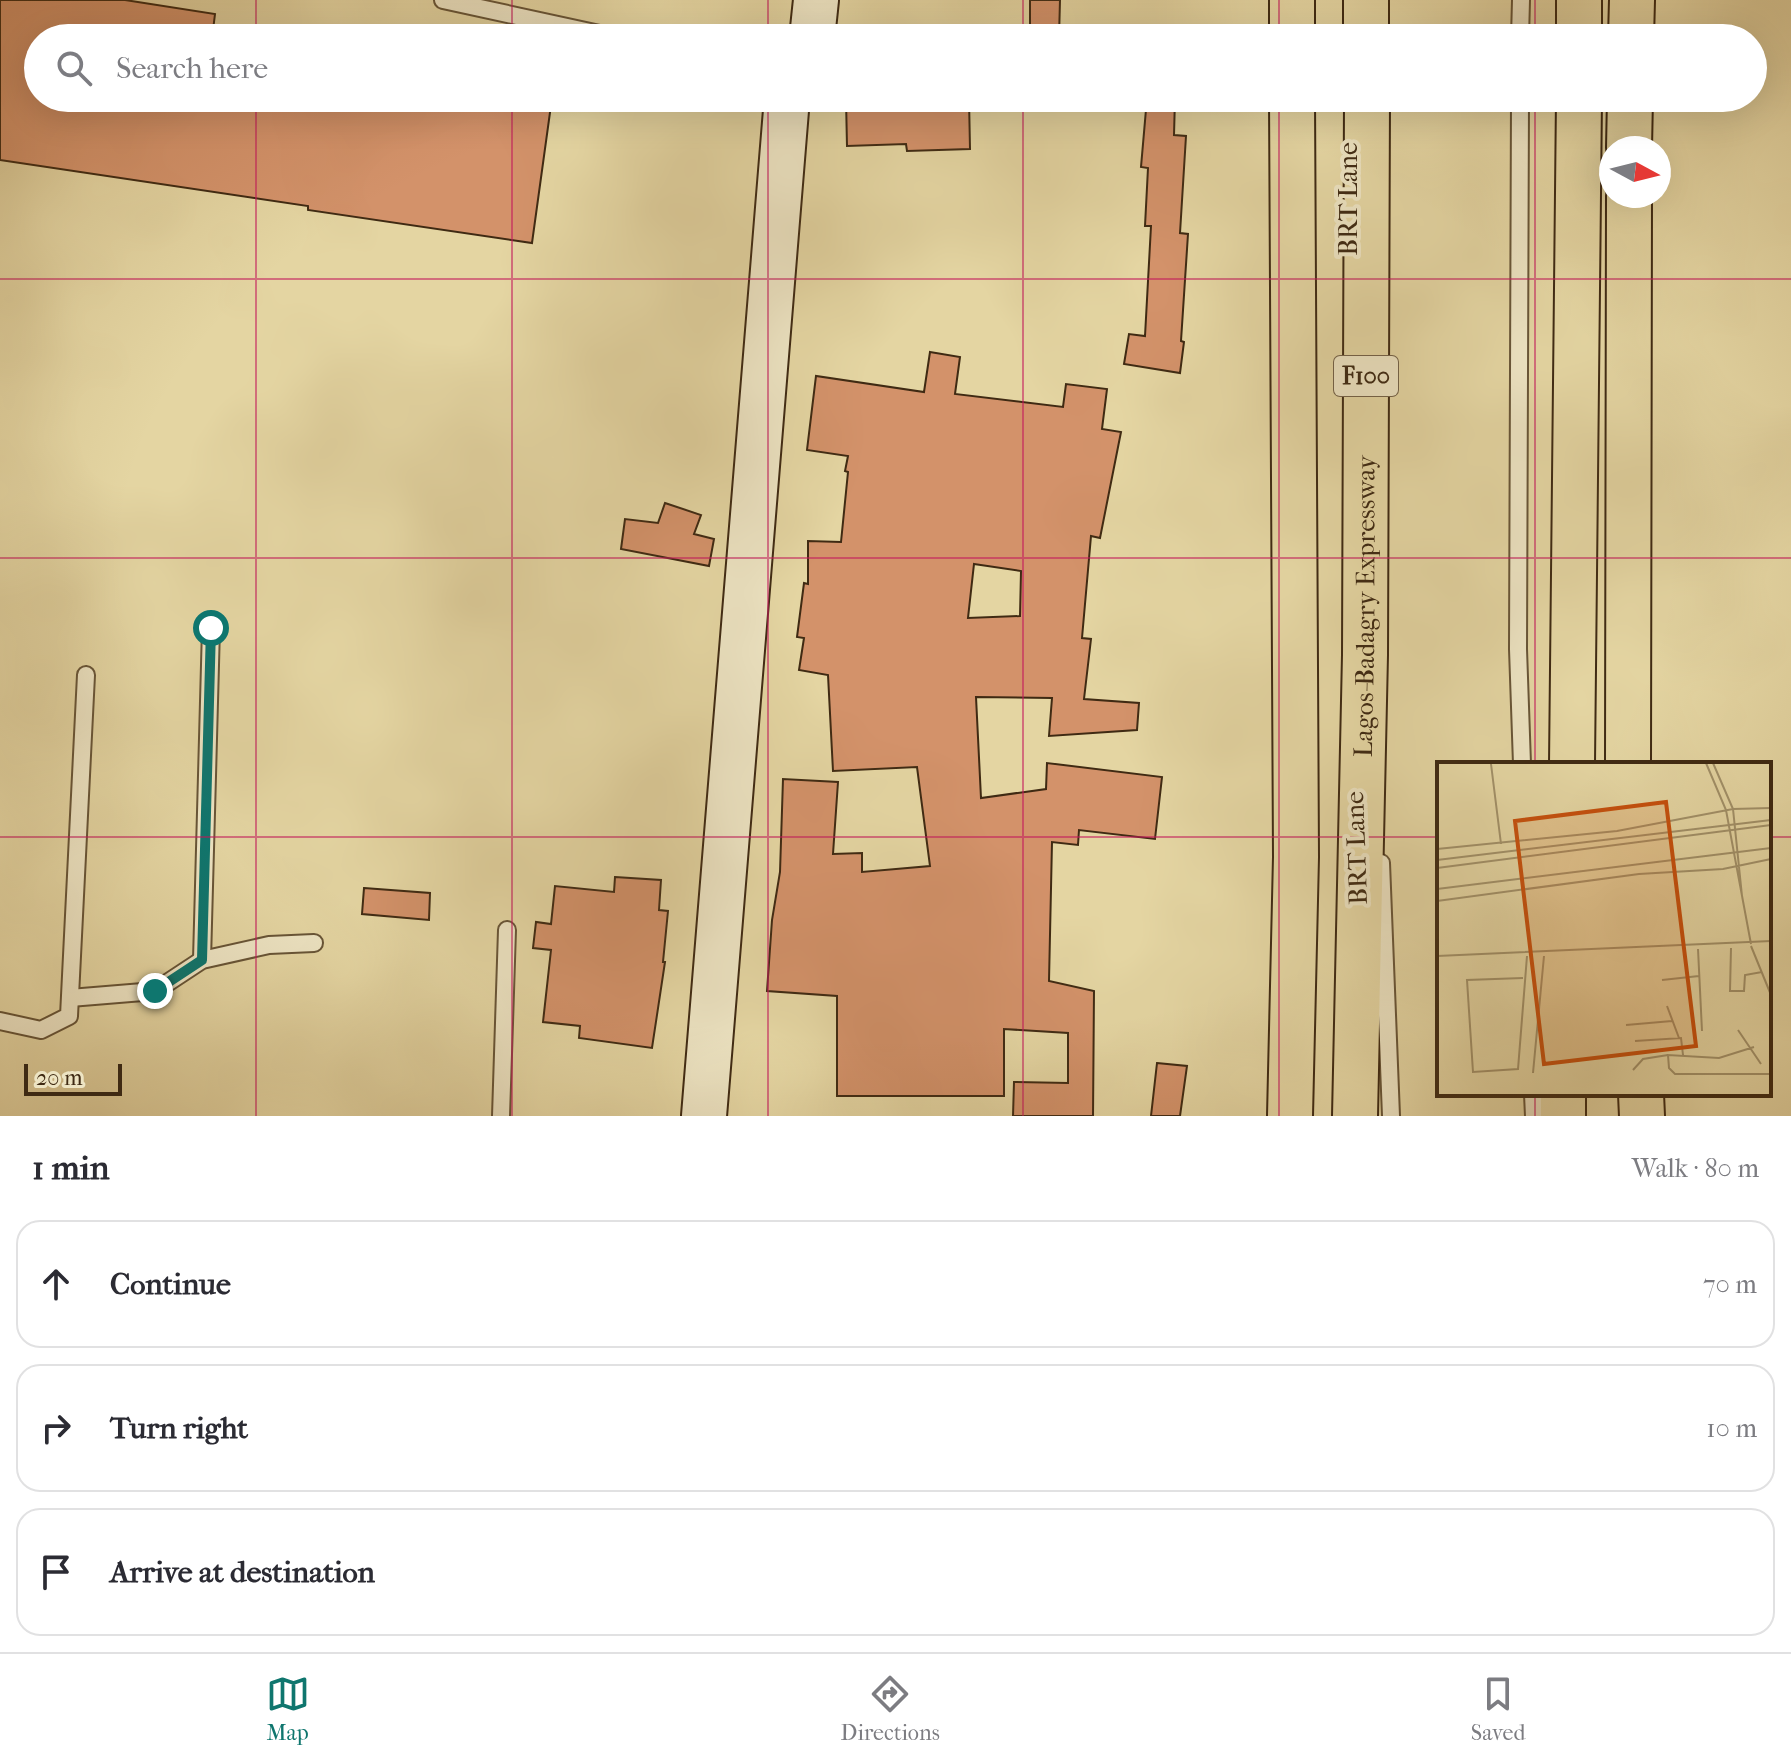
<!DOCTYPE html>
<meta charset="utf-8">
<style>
:root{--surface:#fff;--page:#f2f2f3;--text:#2b2b33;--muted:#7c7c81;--line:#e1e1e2;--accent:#0f766e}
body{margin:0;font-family:"IM FELL French Canon",serif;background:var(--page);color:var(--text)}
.compass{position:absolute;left:1599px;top:136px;width:72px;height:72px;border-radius:50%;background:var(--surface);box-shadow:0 8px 32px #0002;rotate:97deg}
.scale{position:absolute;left:24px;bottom:20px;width:98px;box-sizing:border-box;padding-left:8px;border:4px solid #3f2a13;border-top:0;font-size:22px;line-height:28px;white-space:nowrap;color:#3f2a13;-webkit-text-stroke:6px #ede4c3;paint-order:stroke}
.stop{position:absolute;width:24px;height:24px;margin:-18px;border:6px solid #0f766e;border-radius:50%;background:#fff}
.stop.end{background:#0f766e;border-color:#fff;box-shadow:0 2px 8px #0008}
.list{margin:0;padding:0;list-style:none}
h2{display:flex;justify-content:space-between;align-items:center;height:104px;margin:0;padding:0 32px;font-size:34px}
h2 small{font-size:26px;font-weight:400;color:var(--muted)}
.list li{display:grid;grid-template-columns:52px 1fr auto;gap:24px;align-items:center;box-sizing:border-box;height:128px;margin:0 16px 16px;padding:0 16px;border:2px solid var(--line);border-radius:24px}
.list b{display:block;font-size:30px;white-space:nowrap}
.list em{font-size:26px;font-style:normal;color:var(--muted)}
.icon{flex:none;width:44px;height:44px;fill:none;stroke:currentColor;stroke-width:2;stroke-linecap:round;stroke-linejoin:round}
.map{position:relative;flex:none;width:1791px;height:1116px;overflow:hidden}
.search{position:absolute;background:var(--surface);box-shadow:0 8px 32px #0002;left:24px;right:24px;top:24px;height:88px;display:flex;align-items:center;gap:20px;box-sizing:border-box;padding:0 28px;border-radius:44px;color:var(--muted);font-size:30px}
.sheet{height:536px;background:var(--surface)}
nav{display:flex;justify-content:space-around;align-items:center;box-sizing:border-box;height:112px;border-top:2px solid var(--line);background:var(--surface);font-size:22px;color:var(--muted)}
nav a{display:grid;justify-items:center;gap:4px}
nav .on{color:var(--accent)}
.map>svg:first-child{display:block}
.building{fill:#d3926a;stroke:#3f2a13;stroke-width:2;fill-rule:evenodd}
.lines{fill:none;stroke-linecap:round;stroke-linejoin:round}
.service-casing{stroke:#685537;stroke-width:20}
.secondary-casing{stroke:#3f2a13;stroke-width:48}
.primary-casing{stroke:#3f2a13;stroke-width:48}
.motorway-casing{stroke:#3f2a13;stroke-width:48}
.service{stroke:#ede4c3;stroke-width:16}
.secondary{stroke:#ede4c3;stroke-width:44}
.primary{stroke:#e4d5a2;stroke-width:44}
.motorway{stroke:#e4d5a2;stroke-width:44}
.route{stroke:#0f766e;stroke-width:10}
.grid{fill:none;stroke:#c2185b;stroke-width:2;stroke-opacity:0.55}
.labels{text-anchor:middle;stroke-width:8;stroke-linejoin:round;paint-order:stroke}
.shield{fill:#ede4c3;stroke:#736248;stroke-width:2}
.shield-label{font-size:24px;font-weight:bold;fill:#3f2a13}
.street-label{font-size:26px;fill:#3f2a13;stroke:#ede4c3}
.inset-road{fill:none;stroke:#a29169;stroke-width:2}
.view{fill:#c6500d;fill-opacity:0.15;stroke:#c6500d;stroke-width:4}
.inset-edge{fill:none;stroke:#3f2a13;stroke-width:4}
</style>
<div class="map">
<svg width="1791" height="1116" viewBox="0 0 1791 1116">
<rect width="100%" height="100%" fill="#e4d5a2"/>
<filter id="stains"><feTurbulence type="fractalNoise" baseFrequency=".0025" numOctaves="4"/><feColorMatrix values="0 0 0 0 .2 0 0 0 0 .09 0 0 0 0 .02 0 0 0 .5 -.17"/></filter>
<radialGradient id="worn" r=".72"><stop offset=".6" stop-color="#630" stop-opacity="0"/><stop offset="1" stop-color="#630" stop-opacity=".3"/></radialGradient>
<g class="building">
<path d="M0,0H125L215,14L212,38H38V98H552L532,243L308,210V206L0,160Z"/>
<path d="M1030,0H1060L1059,38H1030Z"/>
<path d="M969,98L970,149L907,151L906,144L847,146L846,99Z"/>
<path d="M1147,98H1175L1174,135L1186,136L1180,233L1188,234L1181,341L1184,342L1180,373L1124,364L1129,334L1145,336L1151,226H1145L1148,168L1141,167Z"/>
<path d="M930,352L960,357L955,394L1063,407L1066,384L1107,389L1102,429L1121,432L1100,538L1091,536L1082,638L1091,639L1084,699L1139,703L1137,730L1049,736L1052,698L976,697L981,798L1046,789L1047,763L1162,777L1155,839L1079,830L1078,845L1052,842L1049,981L1094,991L1093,1116H1013L1014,1082L1068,1083V1033L1004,1029V1096H837V996L767,991L772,920L780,872L783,779L838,782L833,854L862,853V872L930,866L917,767L833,771L828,675L799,670L804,638L797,637L804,583L808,584V541L841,542L848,472L845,471L848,456L807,450L816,376L924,392ZM974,564L1021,571L1020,616L968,618Z"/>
<path d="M665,503L701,515L694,534L714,539L709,566L621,549L625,519L658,523Z"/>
<path d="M615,877L661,880L659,910L668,911L663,962H665L652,1048L579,1038L580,1026L543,1022L551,950L533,948L536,922L551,924L555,886L614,892Z"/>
<path d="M364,888L430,893L429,920L362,914Z"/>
<path d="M1157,1063L1187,1066L1180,1116H1151Z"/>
</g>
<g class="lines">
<g class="service-casing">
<g id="service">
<path d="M443,0L618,38"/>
<path d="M1520,38L1521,0"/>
<path d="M1520,98L1518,649L1522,764"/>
<path d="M1381,863L1391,1116"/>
<path d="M202,960L211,628"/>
<path d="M70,998L155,991L202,960L269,945L314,943"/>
<path d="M0,1021L41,1030L69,1016L86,675"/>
<path d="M1533,1094L1534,1116"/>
<path d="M501,1116L507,930"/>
</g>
</g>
<g class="secondary-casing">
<g id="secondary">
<path d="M812,38L816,0"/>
<path d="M704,1116L787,98"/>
</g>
</g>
<g class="primary-casing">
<g id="primary">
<path d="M1292,0V38"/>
<path d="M1631,38L1632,0"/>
<path d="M1629,148L1630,98"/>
<path d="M1628,764L1629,196"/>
<path d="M1641,1094L1642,1116"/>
<path d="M1290,1116L1296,857L1292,98"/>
</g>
</g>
<g class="motorway-casing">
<g id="motorway">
<path d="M1366,0V38"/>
<path d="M1579,38V0"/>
<path d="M1572,764L1579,98"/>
<path d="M1563,1094V1116"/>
<path id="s1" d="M1355,1116L1365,655L1367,98"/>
</g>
</g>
<use href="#service" class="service"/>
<use href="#secondary" class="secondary"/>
<use href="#primary" class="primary"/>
<use href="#motorway" class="motorway"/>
</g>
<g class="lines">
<path class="route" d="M155,991L202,960L211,628"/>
</g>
<path class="grid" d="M256,0V38M512,0V38M768,0V38M1023,0V38M1279,0V38M1535,0V38M256,98V1116M512,98V1116M768,98V1116M1023,98V1116M1279,98V1116M1535,98V764M0,279H1791M0,558H1791M0,837H1439M1769,837H1791M1535,1094V1116"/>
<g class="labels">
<rect class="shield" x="1334" y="356" width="64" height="40" rx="6"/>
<g class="shield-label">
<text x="1366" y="384">F100</text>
</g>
<g class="street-label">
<text transform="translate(1348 199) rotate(-90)" y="9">BRT Lane</text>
<text dy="9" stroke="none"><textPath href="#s1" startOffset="510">Lagos-Badagry Expressway</textPath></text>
<text transform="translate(1356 848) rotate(-92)" y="9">BRT Lane</text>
</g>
</g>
<g transform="translate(1437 762)">
<rect width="334" height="334" fill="#e4d5a2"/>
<path class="inset-road" d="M269,1L289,48L314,182M276,1L296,47L305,134M54,2L64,82M0,87L180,69L296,47L334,46M0,98L334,58M0,106L334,63M0,127L334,86M0,139L202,112L286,107L334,97M314,184L334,233M294,186L293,229H307L308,213L325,210M261,187L265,269M0,194L334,179M86,216L30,218L36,310L81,307L90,194M225,218L262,214M230,244L242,276M189,263L235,259M301,268L324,302M198,279L244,276L246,293M317,285L282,296L231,293L232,306L238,312H334M196,308L206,297L231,293M96,311L107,194"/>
<path class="view" d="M229,40L259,284L107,302L78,59Z"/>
<rect width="334" height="334" class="inset-edge"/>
</g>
<rect width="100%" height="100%" filter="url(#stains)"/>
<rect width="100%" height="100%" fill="url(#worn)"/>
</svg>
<svg class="compass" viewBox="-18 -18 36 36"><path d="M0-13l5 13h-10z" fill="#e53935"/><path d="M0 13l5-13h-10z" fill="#7c7c81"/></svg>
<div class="scale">20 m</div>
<div class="stop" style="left:211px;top:628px"></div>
<div class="stop end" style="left:155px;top:991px"></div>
<div class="search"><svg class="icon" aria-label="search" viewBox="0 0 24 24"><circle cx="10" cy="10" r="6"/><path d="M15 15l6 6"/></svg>Search here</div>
</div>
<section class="sheet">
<h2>1 min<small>Walk · 80 m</small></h2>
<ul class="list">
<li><svg class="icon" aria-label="ahead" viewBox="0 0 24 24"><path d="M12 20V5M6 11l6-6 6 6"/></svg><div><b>Continue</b></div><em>70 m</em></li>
<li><svg class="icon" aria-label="right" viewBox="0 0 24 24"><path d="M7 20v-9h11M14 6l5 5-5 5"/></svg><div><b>Turn right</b></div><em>10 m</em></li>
<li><svg class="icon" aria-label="arrive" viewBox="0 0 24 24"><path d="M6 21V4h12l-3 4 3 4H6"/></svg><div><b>Arrive at destination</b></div></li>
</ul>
</section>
<nav>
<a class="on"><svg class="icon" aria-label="map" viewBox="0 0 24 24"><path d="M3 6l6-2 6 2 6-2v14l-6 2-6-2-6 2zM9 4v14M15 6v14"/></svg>Map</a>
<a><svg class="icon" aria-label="directions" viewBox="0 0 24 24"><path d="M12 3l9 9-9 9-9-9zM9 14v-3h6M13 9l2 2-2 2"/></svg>Directions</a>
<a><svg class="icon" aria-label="saved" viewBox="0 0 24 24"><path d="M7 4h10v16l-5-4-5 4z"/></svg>Saved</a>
</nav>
